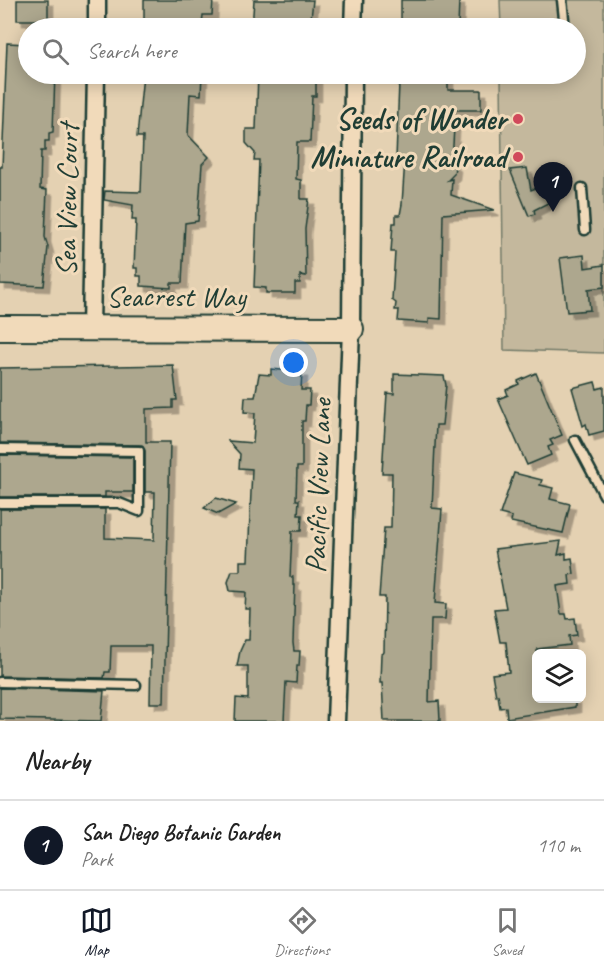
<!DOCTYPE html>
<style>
:root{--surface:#fff;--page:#f6f6f6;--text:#222;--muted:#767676;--line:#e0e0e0;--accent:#111827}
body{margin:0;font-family:Caveat,sans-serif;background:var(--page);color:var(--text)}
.controls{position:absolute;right:18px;bottom:18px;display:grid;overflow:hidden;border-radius:9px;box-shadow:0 3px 15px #0003}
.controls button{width:54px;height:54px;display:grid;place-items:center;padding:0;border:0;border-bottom:2px solid var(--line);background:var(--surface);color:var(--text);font:30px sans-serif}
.you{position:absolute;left:294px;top:363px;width:21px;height:21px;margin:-15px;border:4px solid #fff;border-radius:50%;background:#1a73e8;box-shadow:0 0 0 9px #1a73e833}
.badge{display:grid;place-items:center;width:39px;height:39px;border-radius:50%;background:var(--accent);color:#fff;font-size:20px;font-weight:700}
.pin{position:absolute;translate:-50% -50px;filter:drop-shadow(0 2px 3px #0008)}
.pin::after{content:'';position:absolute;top:32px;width:21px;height:18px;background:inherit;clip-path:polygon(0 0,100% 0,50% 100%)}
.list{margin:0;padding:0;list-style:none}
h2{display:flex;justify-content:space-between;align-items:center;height:78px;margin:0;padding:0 24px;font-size:26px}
h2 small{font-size:20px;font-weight:400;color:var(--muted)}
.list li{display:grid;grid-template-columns:39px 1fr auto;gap:18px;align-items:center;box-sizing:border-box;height:90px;padding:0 24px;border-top:2px solid var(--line)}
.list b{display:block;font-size:22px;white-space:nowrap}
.list p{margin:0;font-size:20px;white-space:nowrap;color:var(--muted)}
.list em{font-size:20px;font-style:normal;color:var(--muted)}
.icon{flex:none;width:33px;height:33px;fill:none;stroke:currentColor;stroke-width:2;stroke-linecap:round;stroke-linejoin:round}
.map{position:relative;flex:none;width:604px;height:721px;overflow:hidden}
.search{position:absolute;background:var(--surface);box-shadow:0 3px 15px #0003;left:18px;right:18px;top:18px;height:66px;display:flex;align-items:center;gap:15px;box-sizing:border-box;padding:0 21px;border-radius:33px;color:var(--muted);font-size:22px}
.sheet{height:168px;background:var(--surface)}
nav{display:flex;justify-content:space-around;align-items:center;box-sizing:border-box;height:84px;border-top:2px solid var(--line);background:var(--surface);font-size:16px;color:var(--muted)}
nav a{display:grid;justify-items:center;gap:3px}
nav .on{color:var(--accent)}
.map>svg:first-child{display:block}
.green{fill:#c4b89d;stroke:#727a68;stroke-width:1.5}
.building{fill:#ada78e;stroke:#1f3d34;stroke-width:1.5;filter:url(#shadow)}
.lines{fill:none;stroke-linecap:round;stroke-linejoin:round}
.lane-casing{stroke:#1f3d34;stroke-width:13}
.street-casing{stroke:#1f3d34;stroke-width:21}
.secondary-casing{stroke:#1f3d34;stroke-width:28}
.lane{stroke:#f1daba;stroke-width:8}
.street{stroke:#f1daba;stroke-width:16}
.secondary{stroke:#f1daba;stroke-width:24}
.poi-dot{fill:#d1495b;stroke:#f1daba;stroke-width:2}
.labels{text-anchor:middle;stroke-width:6;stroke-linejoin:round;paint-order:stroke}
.poi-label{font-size:30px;font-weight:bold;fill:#1f3d34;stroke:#f1daba;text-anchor:end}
.street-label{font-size:30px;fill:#1f3d34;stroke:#f1daba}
</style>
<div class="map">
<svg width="604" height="721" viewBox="0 0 604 721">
<defs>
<filter id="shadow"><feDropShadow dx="5.5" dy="5.5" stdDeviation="0" flood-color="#0004"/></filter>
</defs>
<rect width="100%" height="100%" fill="#e4d1b2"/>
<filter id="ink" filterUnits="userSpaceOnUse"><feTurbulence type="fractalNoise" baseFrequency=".0167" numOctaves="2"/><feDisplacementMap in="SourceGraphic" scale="12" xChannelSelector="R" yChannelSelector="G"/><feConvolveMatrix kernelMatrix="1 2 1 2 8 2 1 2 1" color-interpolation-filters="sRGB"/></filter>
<g filter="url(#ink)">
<path class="green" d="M500,0H604V353L504,350L501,74H576V28H501Z"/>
<g class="building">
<rect x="17" y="0" width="31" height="20"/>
<path d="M144,0H213L212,15H203L202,25L199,26L144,23Z"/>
<path d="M254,0H313L310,28H252Z"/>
<path d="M401,0H459L458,28H401Z"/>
<path d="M7,43L28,44V74H55L53,132L49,133V141H45V151H41L40,189L47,190L45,237L48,247L44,286L0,284V167H2Z"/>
<path d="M143,74H202L201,95L190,94L188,135L209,157L202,164L198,221L185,223L182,283H171V288L141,286V276H137V268H134L136,220H132L133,205L104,200L105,191L141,192L143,137H137Z"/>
<path d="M258,74H316V96H312L310,142H297L296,179L301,180V199H309L305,229L306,276L300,275V283H295V293H266V288L254,287L259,160H254L255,153L246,143V129H256Z"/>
<path d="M407,74H448V90H481V110H455L452,163L455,166L454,174L448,180L452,179L451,195L494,210L443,214L441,319L429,318V323L398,321L399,310H395L396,303L392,300L395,252H391L393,223H396V215H400L402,204L405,159L396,158L399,83H402L403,76Z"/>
<path d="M527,168L531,190L541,186L548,203L534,210L535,214L529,216L510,170Z"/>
<path d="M584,255L585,268L604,265V287L588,289L590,310L567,312L560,258Z"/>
<path d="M173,365L177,400H173V408L146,409V442H170L164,703H150L151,646H111L110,672H105L104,678L0,676V509H105V538L154,540L155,492H145V451L142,445L0,443V368Z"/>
<path d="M271,369L302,372L301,390H310L309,405H306L305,421H302V467H297L296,500H299L298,515H302L301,531H292L290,577H293V585H295L293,643L294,651H300L299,666H297L296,683L286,682L284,721H235L236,698L248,699V666H237L240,651L245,640H249L250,609H245L246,592L230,591L228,582L232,571H240V561H248L252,469L239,468L240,454L228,441L253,443L255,413L244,412L245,397H255L259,374L271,375Z"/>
<path d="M536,373L562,435L550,440L553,445L548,447L551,455L527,465L498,399L508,395L506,390L519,384L518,381Z"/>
<path d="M394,374L444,376L446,385L442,425H436L432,508L442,509L435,603L446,604L445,619H431L429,702L439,701L440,721H384L382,683H380L381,654L384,652L385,597H379L384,528H391L392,473H382L387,393L394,394Z"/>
<path d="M595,382L597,389L604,387V431L589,435L586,424L583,426L572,388Z"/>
<path d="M0,455L133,457V492H105V497H0Z"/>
<path d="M514,473L542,480L540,485L553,488L550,499L570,504L563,533L511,522L512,517L500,514Z"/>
<path d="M216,498L236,504L218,514L204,508Z"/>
<path d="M561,541L558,555L566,553V559L572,558L574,574L569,575L570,584L557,586L561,614H566L567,619L575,618L577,635L569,636L570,645L537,649V699H575V707L507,718L506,707L500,708L498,695L496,696L492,674L509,672L506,642H500L494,609L506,608L495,549Z"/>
<path d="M0,688L104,691L101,721L0,719Z"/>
</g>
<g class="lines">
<g class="lane-casing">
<g id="lane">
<path d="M562,0L565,28"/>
<path d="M582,188L585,230"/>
<path d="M575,440L604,495"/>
<path d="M0,449L139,451V511L119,503H0"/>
<path d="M0,682L136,685"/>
</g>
</g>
<g class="street-casing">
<g id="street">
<path d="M97,28V0"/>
<path d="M353,28L354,0"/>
<path d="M91,328L96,74"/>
<path d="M336,721L351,329L353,74"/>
</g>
</g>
<g class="secondary-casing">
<path id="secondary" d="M0,328L351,329"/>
</g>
<use href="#lane" class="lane"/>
<use href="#street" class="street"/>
<use href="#secondary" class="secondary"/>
</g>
</g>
<g class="poi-dot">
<circle cx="518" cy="119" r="6"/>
<circle cx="518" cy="157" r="6"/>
</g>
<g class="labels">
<g class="poi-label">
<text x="506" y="129">Seeds of Wonder</text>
<text x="506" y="167">Miniature Railroad</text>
</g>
<g class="street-label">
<text transform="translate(67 200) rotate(-89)" y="10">Sea View Court</text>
<text x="176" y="306">Seacrest Way</text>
<text transform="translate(318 486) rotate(-88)" y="10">Pacific View Lane</text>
</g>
</g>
</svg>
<div class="controls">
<button><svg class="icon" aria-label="layers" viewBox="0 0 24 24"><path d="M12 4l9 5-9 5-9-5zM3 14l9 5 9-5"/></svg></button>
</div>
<div class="you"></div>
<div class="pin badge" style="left:553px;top:212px">1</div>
<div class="search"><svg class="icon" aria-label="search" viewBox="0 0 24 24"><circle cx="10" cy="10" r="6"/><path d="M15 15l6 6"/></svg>Search here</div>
</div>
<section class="sheet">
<h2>Nearby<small></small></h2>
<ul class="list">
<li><span class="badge">1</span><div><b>San Diego Botanic Garden</b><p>Park</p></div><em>110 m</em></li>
</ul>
</section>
<nav>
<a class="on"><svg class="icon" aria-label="map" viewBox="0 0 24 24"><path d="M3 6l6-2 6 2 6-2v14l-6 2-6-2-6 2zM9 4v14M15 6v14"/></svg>Map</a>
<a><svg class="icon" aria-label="directions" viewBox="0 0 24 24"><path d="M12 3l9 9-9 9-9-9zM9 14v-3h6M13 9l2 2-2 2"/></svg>Directions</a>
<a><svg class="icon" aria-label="saved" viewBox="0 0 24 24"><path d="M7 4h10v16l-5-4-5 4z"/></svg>Saved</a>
</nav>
